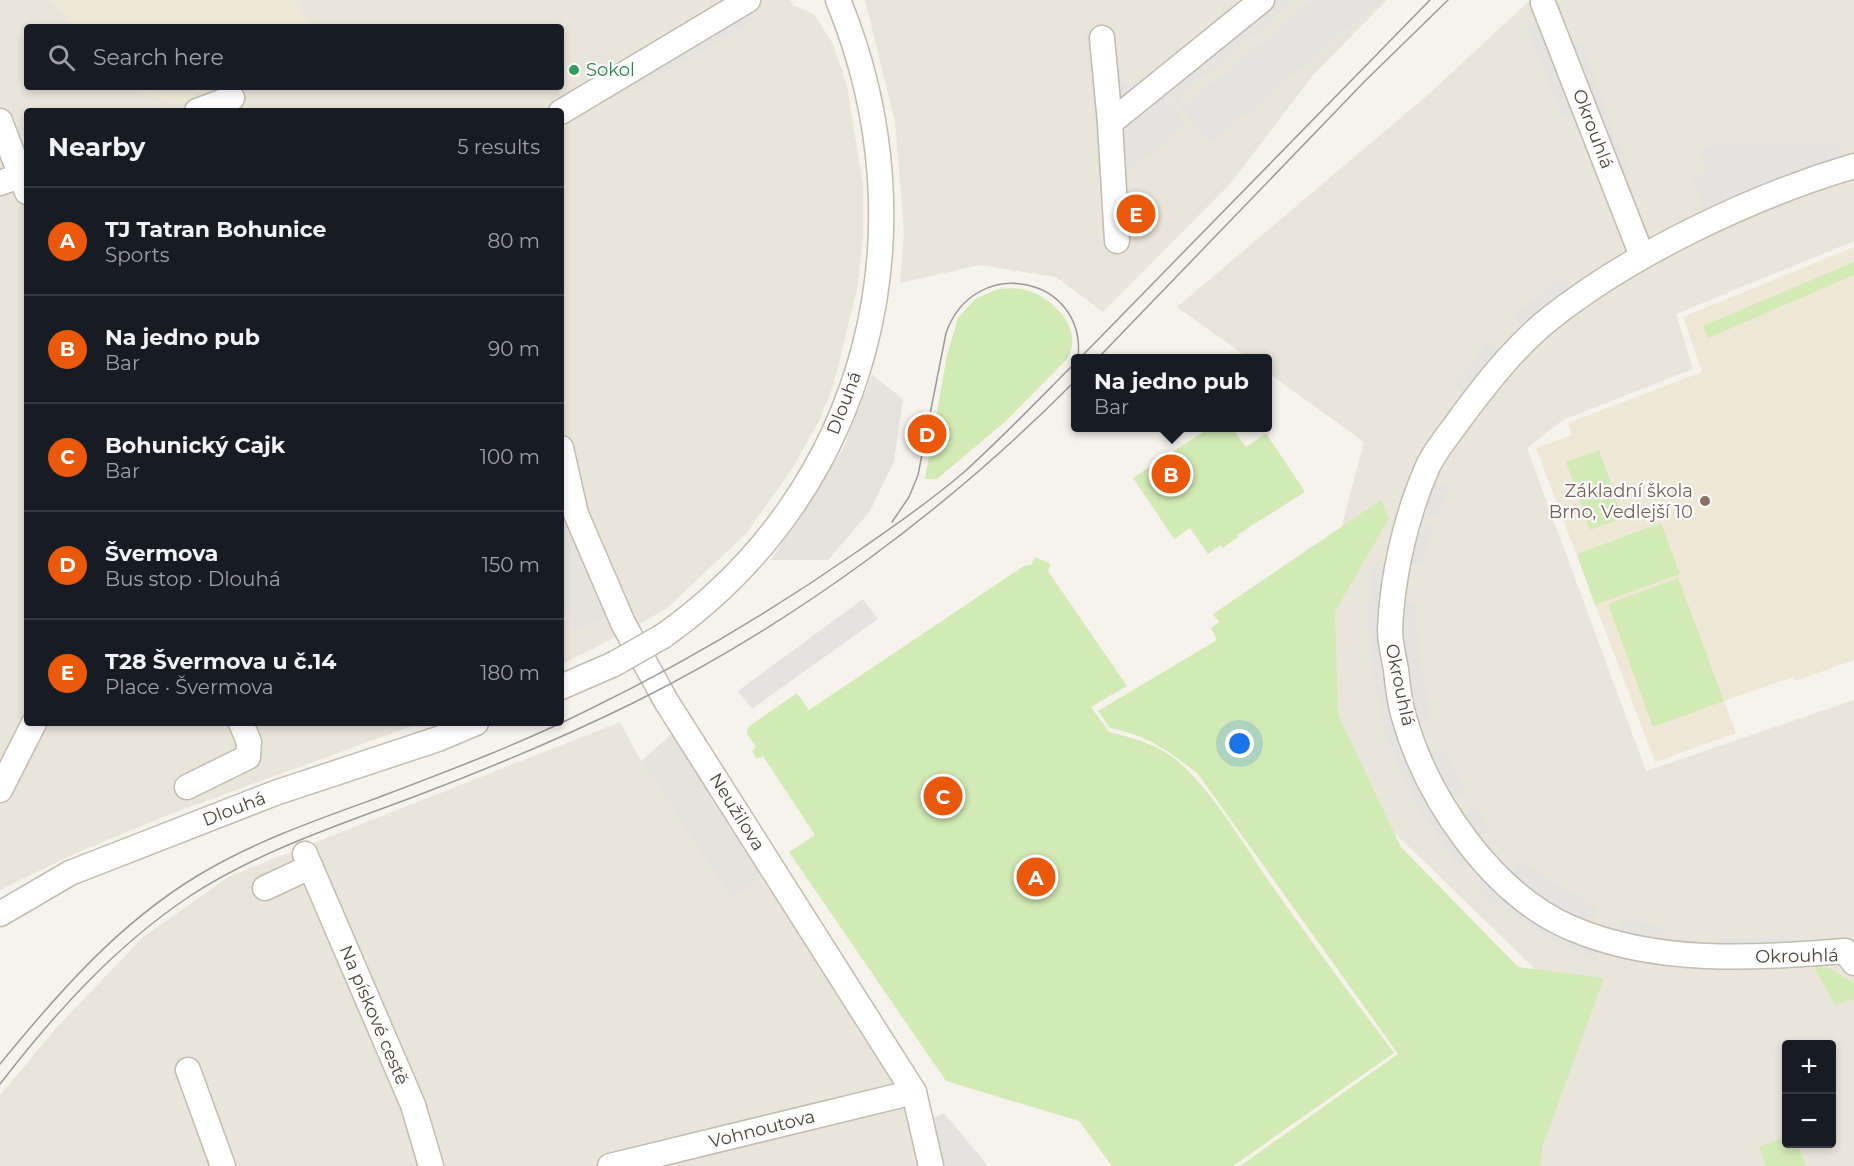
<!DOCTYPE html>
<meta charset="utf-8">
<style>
:root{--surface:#171b24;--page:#242831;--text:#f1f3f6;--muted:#9ea1a6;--line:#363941;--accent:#ea580c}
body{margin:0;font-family:Montserrat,sans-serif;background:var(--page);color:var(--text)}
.controls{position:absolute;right:18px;bottom:18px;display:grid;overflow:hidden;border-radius:6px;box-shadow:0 3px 9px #0003}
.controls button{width:54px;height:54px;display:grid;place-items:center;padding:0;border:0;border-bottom:2px solid var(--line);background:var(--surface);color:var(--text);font:30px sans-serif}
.you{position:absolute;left:1240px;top:744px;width:21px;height:21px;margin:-15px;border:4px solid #fff;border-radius:50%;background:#1a73e8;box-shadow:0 0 0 9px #1a73e833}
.badge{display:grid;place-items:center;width:39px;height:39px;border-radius:50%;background:var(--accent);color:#fff;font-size:20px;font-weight:700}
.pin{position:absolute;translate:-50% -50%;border:3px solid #fff;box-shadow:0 2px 6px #0006}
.popup{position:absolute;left:1071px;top:354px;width:201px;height:78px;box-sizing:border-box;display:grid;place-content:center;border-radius:6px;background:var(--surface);filter:drop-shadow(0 2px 4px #0005);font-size:20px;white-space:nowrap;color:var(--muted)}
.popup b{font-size:22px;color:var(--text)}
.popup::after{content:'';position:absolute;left:50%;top:100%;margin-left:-12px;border:12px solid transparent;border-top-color:var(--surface)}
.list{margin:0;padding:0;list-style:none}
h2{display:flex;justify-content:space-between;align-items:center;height:78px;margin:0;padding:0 24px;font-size:26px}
h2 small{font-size:20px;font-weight:400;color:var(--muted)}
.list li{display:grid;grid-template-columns:39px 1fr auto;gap:18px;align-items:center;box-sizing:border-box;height:108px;padding:0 24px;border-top:2px solid var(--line)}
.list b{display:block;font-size:22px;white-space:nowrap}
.list p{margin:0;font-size:20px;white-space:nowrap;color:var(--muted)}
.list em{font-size:20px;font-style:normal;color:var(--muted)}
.icon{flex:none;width:33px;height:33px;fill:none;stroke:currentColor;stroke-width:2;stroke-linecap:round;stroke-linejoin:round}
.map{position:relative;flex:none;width:1854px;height:1166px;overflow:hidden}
.search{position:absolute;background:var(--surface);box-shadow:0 3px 9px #0003;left:24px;top:24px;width:540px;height:66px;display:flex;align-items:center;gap:15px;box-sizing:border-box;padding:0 21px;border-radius:6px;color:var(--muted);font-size:22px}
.panel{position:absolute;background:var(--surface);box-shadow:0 3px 9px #0003;left:24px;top:108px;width:540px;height:618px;border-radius:6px}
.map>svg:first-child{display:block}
.residential{fill:#eae5da;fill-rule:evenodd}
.industrial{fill:#e6e2dd}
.education{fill:#efe8d6}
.green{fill:#d2eab5}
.parking{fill:#e5e3e0}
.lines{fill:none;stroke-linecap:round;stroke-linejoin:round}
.minor-casing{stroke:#c2bbae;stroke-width:27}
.minor{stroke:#fff;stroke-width:24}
.tram{stroke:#9a9a9a;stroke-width:1.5}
.minor-bridge-casing{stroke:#c2bbae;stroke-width:27;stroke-linecap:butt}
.minor-bridge{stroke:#fff;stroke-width:24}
.leisure-dot{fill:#2e9e5b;stroke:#fff;stroke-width:2}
.education-dot{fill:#8d6e63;stroke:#fff;stroke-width:2}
.labels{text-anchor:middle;stroke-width:4.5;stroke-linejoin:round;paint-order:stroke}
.leisure-label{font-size:18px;fill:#27864d;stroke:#fff;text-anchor:start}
.street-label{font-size:18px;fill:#4b4439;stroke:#fff}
.education-label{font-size:18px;fill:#785e54;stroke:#fff;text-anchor:end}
</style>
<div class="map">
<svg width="1854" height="1166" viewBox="0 0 1854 1166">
<rect width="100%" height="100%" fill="#f6f3ec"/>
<g class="residential">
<path d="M0,0H790L793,5L814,14L833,44L847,86L863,184V236L858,284L834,384L819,421L792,469L746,534L667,608L633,628L561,665V597L573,631L608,618L561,472V111H27V723H420L170,814L74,854L0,890ZM27,27H561V87H27Z"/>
<path d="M865,0H1387L1314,74L1230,184L1103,312L1056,277L980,265L900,283L904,233L895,122Z"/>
<path d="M1530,0H1854V241L1676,314L1693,369L1563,420L1527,448L1646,771L1854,700V1166H1515L1564,997L1349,789L1314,631L1364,442L1267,372V358H1248L1177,307L1431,92ZM1786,1044H1832V1144H1786Z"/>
<path d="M620,722L641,761L731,898L781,866L900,1050L932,1166H0V1095L57,1027L142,938L230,876Z"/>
</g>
<g class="industrial">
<path d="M872,375L903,399L894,461L870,511L828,560H771L843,449Z"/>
<path d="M561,472L608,618L573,631L561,597Z"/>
<path d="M672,734L766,876L731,898L641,761Z"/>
</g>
<g class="education">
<path d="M51,0H297L309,27H74Z"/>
<path d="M133,87H224L177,104L137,92Z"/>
<path d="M1854,247V660L1795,681L1793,677L1724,701L1736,733L1655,762L1536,448L1572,435L1568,423L1702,372L1683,317Z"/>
</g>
<g class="green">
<path d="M1854,262V275L1708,338L1703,326Z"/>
<path d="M998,289C1006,289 1017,287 1026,290C1054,298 1085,330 1067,359L1006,421L937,479H925L947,355L958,318L975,299Z"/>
<path d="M1209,428H1232L1246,447L1266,433L1305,492L1237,535L1238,537L1223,548L1221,545L1208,554L1190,528L1174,539L1133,478Z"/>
<path d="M1599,450L1623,518L1590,530L1566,462Z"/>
<path d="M1381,500L1389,518L1335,612L1338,715L1401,847L1518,967L1604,978L1542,1148L1541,1166H1240L1398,1054L1198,774C1169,751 1147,735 1110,728L1098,711L1217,640L1211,628L1219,622L1213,614Z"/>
<path d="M1661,523L1680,574L1595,605L1577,554Z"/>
<path d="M1035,557L1051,564L1048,571L1127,686L1091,707L1109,732C1134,738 1159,745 1179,762C1216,796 1242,842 1270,883C1310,940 1352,997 1394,1053L1233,1166H1112L1079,1121L946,1081L789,852L815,835L763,756L757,759L752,751L756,747L747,734L748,727L797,693L809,710L1024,566L1031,565Z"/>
<path d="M1678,578L1724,701L1653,727L1608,604Z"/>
<path d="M1814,967L1829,968L1854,983V999L1835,1005Z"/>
<path d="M1786,1137V1144H1797L1806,1166H1766L1759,1147Z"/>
</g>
<g class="parking">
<path d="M1274,0H1295L1179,97L1186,105L1313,0H1382L1211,143L1165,91Z"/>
<path d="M743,8L757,15L753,21L688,59L610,100L597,94Z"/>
<path d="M1556,12L1569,48L1582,44L1630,174L1602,184L1575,113L1563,118L1527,26Z"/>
<path d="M1102,27L1124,82L1163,94L1186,124L1117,182L1106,240L1085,29Z"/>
<path d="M1720,143L1836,145L1844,159L1705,212L1692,177L1708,171L1699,149Z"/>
<path d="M1562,275L1572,289L1524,328L1513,317Z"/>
<path d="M1488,343L1500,354L1466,393L1455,384Z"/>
<path d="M1433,481L1450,486L1438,517L1421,511Z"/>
<path d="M1418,523L1432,527L1422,565L1407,561Z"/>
<path d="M1372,564L1385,565L1403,602L1417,603L1418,645L1431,718L1417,722L1429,756L1444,748L1466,792L1453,799L1462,816L1475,806L1491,829L1478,840L1500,863L1512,872L1522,860L1549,880L1599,908L1593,921L1600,948L1595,960L1552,940L1493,902L1477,887L1485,877L1468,858L1458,867L1417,806L1387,740L1374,678L1368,621Z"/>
<path d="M863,599L878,619L752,709L738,691Z"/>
<path d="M1622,917L1666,928L1661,945L1617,935Z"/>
<path d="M1792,935L1794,947L1717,951L1718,939Z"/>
<path d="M944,1113L988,1166H939L929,1119Z"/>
</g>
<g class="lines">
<g class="minor-casing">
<g id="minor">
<path d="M1543,3L1642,256"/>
<path d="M1102,38L1110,123"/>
<path d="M197,111L232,98"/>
<path d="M561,112L748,0"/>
<path d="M0,121L27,192"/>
<path d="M1854,166C1753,196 1635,252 1553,316C1518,343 1488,381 1462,416C1451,432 1436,449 1428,466C1406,515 1392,577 1390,630C1390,643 1394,657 1396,670C1398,686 1399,702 1404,717C1427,799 1492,894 1571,928C1657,965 1754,958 1845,951L1854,963"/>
<path d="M0,183L27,173"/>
<path d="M1117,241L1110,123L1262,0"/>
<path d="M561,448L576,514L623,623L666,701L914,1092L931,1166"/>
<path d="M663,636C870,490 933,230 838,0"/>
<path d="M561,687L614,664"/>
<path d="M187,787L248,757L249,742L241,723"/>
<path d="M0,790L34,723"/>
<path d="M305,854L413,1105L431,1166"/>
<path d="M265,888L310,867"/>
<path d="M0,914L70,873L275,793L438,739L476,723"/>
<path d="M188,1070L223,1166"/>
<path d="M610,1166L914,1092"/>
</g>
</g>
<use href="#minor" class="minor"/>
<g class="tram">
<path d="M1080,358L1430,0"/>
<path d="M1098,358L1365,81L1448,0"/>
<path d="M892,522L909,497L918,475L946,333C974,253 1087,276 1078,358"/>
<path d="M0,1064C58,993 118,924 197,876C253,842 316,820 377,798C448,771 520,744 588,710C683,664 772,611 858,551C894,526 930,501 963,473C1002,438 1038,400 1075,363"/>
<path d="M0,1084C54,1014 115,946 190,896C259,851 339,825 416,796C490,768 562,738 633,703C796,622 947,510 1075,381"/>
</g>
<g class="minor-bridge-casing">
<path id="minor-bridge" d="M614,664L663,636"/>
</g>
<use href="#minor-bridge" class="minor-bridge"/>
</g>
<circle class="leisure-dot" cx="574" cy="70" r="6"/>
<circle class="education-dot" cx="1705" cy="501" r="6"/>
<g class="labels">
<g class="leisure-label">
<text x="586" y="76">Sokol</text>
</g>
<g class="street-label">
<text transform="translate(1593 129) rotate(69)" y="6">Okrouhlá</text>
<text transform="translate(844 403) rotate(-69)" y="6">Dlouhá</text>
<text transform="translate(1400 685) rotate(78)" y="6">Okrouhlá</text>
<text transform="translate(234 809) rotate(-21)" y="6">Dlouhá</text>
<text transform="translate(737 812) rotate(58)" y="6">Neužilova</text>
<text transform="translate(1797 956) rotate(-1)" y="6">Okrouhlá</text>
<text transform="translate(374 1015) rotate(67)" y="6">Na pískové cestě</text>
<text transform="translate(762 1129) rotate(-14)" y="6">Vohnoutova</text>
</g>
<g class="education-label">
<text x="1693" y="497">Základní škola<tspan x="1693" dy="21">Brno, Vedlejší 10</tspan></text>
</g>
</g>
</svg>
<div class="controls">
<button>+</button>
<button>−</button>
</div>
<div class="you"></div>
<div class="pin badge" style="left:1036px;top:877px">A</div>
<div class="pin badge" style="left:1171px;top:474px">B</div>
<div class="popup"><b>Na jedno pub</b>Bar</div>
<div class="pin badge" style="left:943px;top:796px">C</div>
<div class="pin badge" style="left:927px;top:434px">D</div>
<div class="pin badge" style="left:1136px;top:214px">E</div>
<div class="search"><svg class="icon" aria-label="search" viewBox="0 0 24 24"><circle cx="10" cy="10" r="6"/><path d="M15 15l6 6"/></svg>Search here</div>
<section class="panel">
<h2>Nearby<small>5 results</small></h2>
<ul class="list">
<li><span class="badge">A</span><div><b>TJ Tatran Bohunice</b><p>Sports</p></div><em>80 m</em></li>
<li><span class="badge">B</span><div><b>Na jedno pub</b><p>Bar</p></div><em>90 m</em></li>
<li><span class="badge">C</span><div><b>Bohunický Cajk</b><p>Bar</p></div><em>100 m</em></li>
<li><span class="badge">D</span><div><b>Švermova</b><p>Bus stop · Dlouhá</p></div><em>150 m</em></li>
<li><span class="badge">E</span><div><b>T28 Švermova u č.14</b><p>Place · Švermova</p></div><em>180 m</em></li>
</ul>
</section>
</div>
